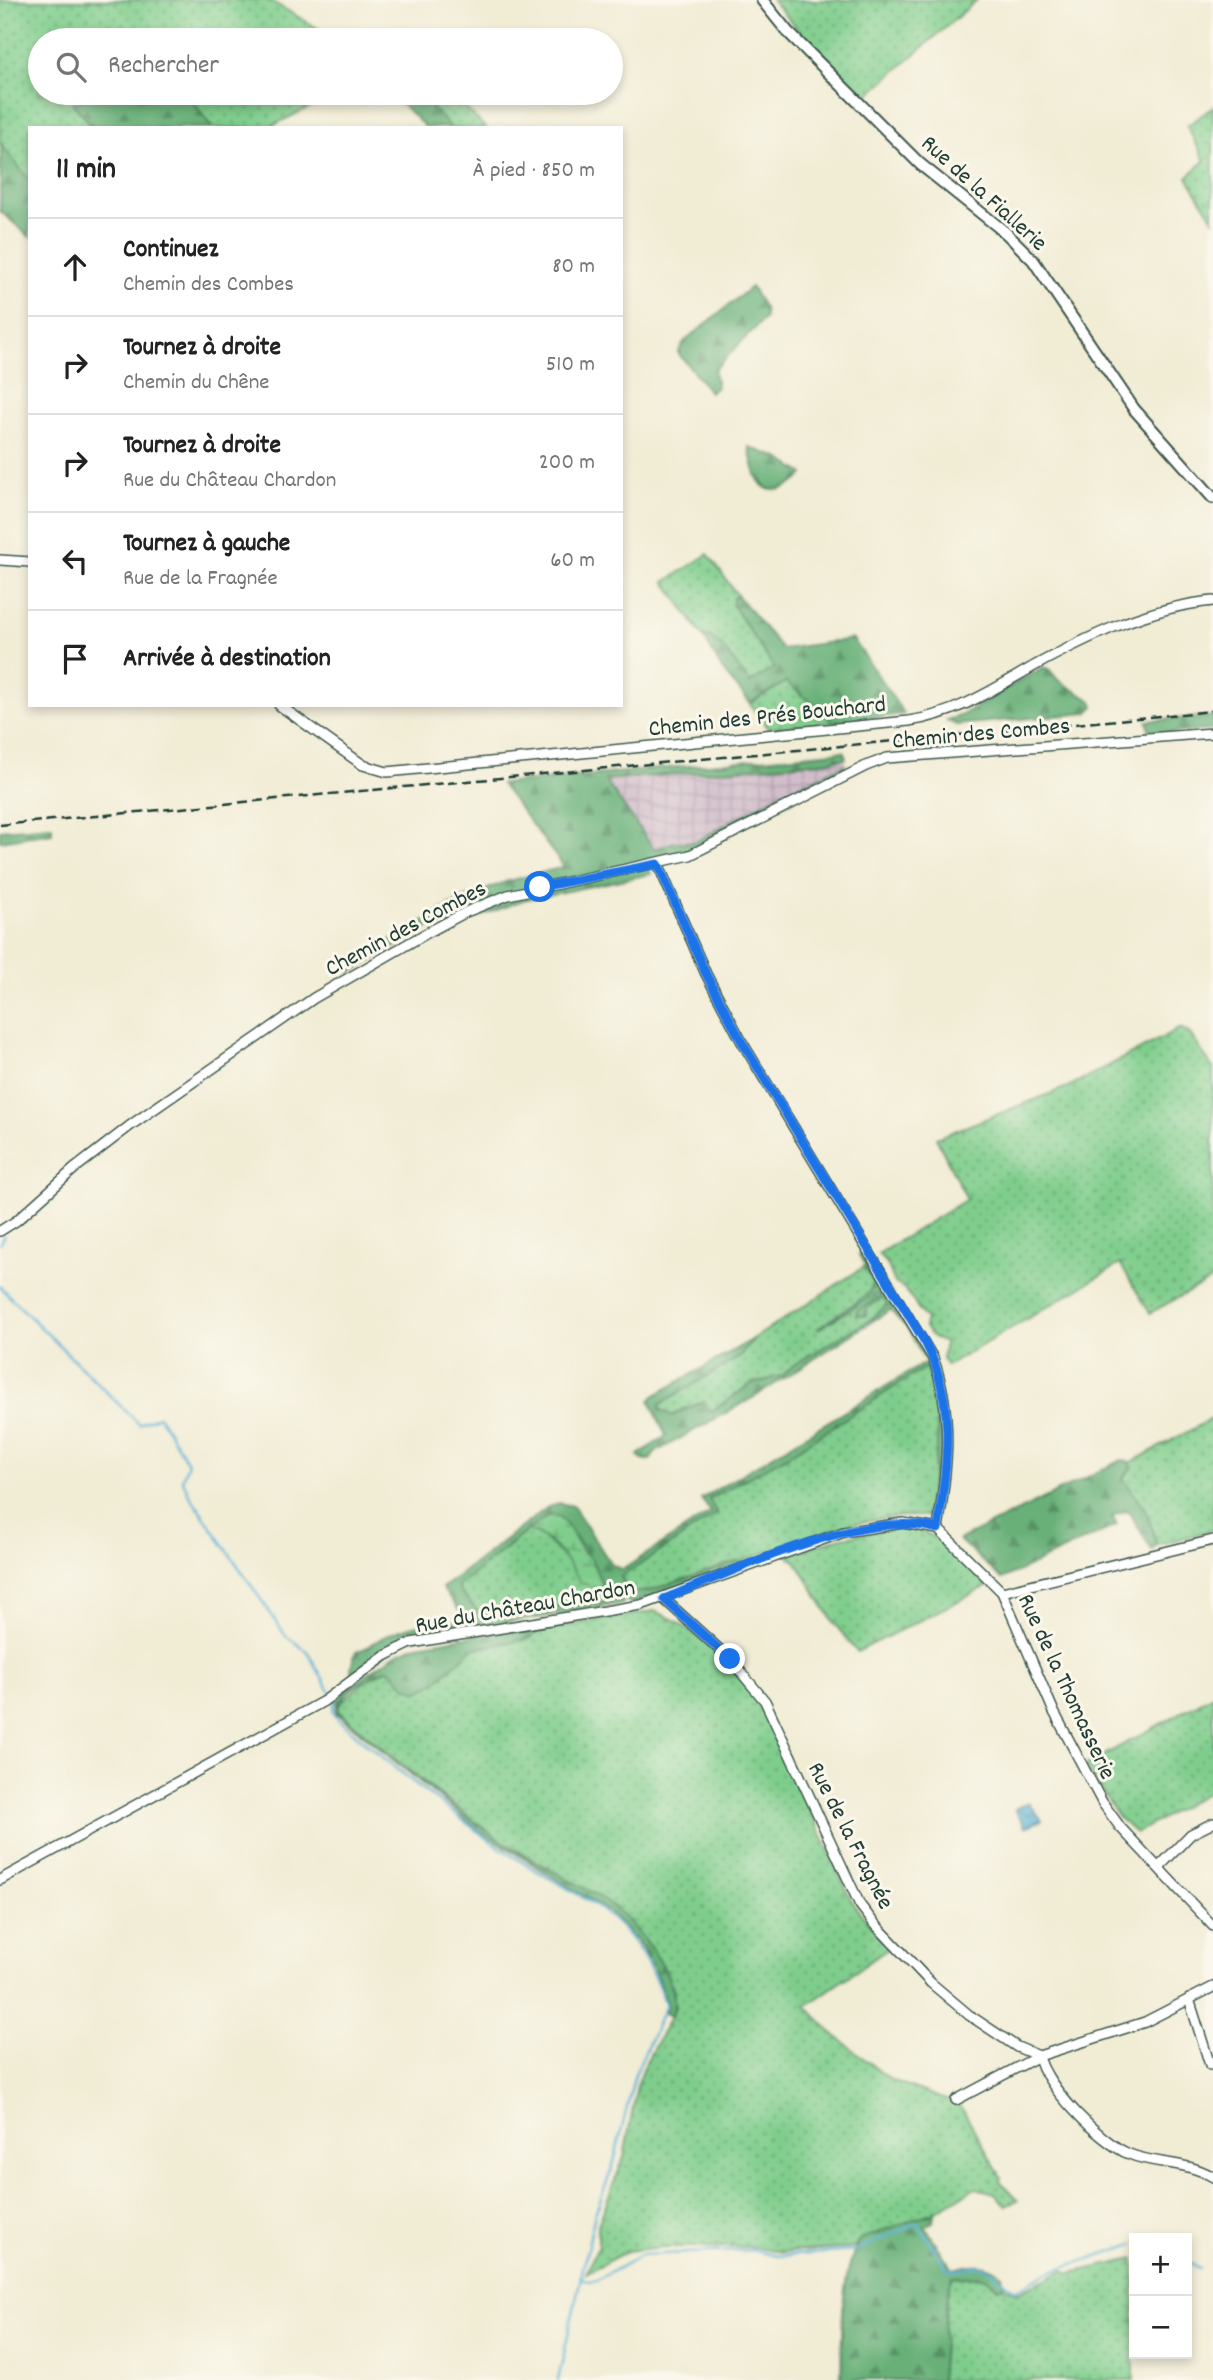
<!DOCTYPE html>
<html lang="fr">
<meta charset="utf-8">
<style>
:root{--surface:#fff;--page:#f6f6f6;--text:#222;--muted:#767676;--line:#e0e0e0}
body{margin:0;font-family:Dekko,sans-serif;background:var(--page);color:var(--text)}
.controls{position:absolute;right:21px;bottom:21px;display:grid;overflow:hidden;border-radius:0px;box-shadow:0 4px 10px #0003}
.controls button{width:63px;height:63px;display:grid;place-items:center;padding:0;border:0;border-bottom:2px solid var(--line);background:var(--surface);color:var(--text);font:35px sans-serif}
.stop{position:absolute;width:21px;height:21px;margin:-16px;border:5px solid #1a73e8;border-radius:50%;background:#fff}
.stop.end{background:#1a73e8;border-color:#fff;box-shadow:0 2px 7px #0008}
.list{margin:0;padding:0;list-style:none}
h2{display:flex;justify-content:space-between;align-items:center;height:91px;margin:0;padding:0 28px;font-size:30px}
h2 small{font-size:23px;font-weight:400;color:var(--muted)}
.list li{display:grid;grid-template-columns:46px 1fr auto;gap:21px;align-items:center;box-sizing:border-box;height:98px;padding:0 28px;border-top:2px solid var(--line)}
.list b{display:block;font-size:26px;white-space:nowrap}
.list p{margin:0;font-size:23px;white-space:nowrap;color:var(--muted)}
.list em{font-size:23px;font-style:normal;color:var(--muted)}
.icon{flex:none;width:38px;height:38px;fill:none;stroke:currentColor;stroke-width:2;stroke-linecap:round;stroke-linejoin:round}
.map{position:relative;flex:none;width:1213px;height:2380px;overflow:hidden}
.search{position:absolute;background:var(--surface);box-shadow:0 4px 10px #0003;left:28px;top:28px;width:595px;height:77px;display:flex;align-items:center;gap:18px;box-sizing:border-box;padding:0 24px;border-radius:38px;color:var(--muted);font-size:26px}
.panel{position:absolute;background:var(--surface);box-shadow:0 4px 10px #0003;left:28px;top:126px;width:595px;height:581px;border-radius:0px}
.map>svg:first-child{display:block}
.industrial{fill:url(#industrial-grid)}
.green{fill:url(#green-dots);stroke:#4f8560;stroke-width:2}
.forest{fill:url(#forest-firs);stroke:#437656;stroke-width:2}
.wetland{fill:url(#wetland-marsh);stroke:#4f8560;stroke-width:2}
.water{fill:url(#water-waves);stroke:#3c7785;stroke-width:2}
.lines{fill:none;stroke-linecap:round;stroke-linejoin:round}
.stream{stroke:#59b1d6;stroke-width:2.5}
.minor-casing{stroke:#3e574c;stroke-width:12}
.tertiary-casing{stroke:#3e574c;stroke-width:14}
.minor{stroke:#fff;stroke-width:9}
.tertiary{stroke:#fff;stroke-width:10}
.rail{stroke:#1f3d34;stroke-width:2.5;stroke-dasharray:10 5;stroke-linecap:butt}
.route{stroke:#1a73e8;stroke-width:9}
.labels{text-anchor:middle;stroke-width:6;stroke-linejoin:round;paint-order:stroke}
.street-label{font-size:24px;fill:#1f3d34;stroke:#fbf7ec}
</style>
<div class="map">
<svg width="1213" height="2380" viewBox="0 0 1213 2380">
<defs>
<pattern id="industrial-grid" width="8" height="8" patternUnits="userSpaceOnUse" patternTransform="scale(1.75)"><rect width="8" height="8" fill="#d1bdcb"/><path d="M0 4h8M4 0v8" fill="none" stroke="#b3a3af"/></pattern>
<pattern id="green-dots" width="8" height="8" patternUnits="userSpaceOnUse" patternTransform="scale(1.75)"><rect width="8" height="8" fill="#7fcd8c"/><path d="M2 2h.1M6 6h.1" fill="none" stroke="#67a873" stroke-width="1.8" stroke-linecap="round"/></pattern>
<pattern id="forest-firs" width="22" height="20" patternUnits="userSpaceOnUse" patternTransform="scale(1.75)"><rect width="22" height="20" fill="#67b078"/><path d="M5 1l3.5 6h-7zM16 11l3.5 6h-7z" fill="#549063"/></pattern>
<pattern id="wetland-marsh" width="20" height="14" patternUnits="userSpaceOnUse" patternTransform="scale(1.75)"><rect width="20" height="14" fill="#7fcd8c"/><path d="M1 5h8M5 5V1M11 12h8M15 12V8" fill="none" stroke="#67a873"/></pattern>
<pattern id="water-waves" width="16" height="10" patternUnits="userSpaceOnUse" patternTransform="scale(1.75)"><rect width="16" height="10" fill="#59b1d6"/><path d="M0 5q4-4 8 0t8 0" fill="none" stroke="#4991ae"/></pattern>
</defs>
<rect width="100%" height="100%" fill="#fbf7ec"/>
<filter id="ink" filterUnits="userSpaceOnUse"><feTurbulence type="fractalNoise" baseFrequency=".0143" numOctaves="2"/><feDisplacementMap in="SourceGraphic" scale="14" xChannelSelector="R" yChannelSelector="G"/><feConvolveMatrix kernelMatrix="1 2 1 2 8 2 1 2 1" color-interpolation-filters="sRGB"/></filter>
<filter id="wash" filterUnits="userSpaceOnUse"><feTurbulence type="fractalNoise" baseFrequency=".00686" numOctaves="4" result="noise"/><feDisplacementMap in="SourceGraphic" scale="28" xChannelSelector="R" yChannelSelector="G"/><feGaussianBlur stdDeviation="1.57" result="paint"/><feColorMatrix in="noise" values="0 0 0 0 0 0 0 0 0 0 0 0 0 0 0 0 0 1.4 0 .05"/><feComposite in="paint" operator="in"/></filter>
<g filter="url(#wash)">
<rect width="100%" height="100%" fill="#f1ecd4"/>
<path class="industrial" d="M846,758L845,765L836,770L782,793L695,842H675L654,850L604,780Z"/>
<g class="green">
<path d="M0,0H269L338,40H40V93H96L73,104L94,128H30V181L0,144Z"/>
<path d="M772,0H977L867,96L801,33Z"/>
<path d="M187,93H340L267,128H212Z"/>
<path d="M414,93H450L486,128H451Z"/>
<path d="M1213,107V219L1187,177L1205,161L1187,126Z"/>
<path d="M708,554L738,596L733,605L774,668L750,683L709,636L704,638L665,582Z"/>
<path d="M786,682L834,722L768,729L750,704Z"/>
<path d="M1181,1028L1190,1034L1213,1068V1279L1150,1313L1120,1264L947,1366L942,1358L945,1343C935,1340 930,1335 924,1326L926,1320L905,1289L895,1283L887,1263L878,1254L967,1199L936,1138L1070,1086Z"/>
<path d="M864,1267L873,1281L870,1292L817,1329L879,1291L881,1295L857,1310L883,1298L889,1304L871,1319L795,1364L782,1376L751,1384L710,1412L706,1403L682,1409L672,1416L661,1410L659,1405L738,1358L753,1339Z"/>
<path d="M926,1366C946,1415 936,1466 926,1516C819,1513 732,1580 629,1594L621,1576L717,1513L708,1500L785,1457Z"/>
<path d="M1213,1418V1530L1157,1545L1146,1511L1122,1478L1132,1467L1130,1463Z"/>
<path d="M905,1527C940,1533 967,1558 988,1586L857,1652L834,1623L795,1560L787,1555L842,1537Z"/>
<path d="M528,1530C557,1538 587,1598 612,1590L622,1600L481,1615L460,1592L458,1586Z"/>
<path d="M654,1611C697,1626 731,1668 761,1701L760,1707L767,1715L853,1904L889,1948L806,2006L830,2031L889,2079L960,2105L1001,2177L1000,2181L1018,2200L1006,2206L995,2193L976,2188L934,2212L861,2239L854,2248L782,2252L749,2247H664L627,2251L586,2273L598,2246V2225L624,2157L637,2086L645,2064L675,2008L673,1988L653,1952L626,1919L607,1902L497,1838L399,1763L338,1711L339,1704L368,1679L389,1669L408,1688L452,1666L472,1649L528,1639L541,1630Z"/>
<path d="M1213,1695V1789L1136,1833L1118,1817L1086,1765Z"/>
<path d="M1134,2259V2380H940L947,2294L953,2276L986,2277L998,2288L1004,2286L1016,2293L1064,2270L1070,2273Z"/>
</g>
<g class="forest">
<path d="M96,93H187L212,128H94L73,104Z"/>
<path d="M384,93C392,93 407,90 414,93C427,99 440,117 451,128L425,127L404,106Z"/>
<path d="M1,144L30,181V237L0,211Z"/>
<path d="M751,287L764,308L765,318L714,370L717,387L710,392L678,353L684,342Z"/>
<path d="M749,447L779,458L804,474C799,480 793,484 786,487C758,500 753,468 749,447Z"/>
<path d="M738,596L782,649L853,639L904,714L834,722L786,682L750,703L723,671L704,638L709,636L722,646L750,683L774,668L733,605V598Z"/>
<path d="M1043,667L1049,669L1058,680L1092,701L1094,706L1087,713L956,725L947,720L962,715Z"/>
<path d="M1213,716V730L1150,734L1147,721Z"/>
<path d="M844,751L846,758L823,762L605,780L654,849L675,842H695L782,793L845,765L843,773L697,849L648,861L651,874L523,900L447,929L441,921L351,972L348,965L462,899L508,881L564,867L501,784Z"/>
<path d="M52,826V833L0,841V830Z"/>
<path d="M862,1253C894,1293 938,1359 943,1411C946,1444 941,1476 937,1508L926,1516C936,1467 946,1414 926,1367L785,1457L709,1499L717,1514L621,1577L629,1593L650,1591L735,1562L742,1561L741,1564L631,1604L622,1597H616L612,1590L606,1592L599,1588L602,1584C597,1577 597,1569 593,1563C582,1547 571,1530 558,1516L528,1530L458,1586L460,1592L481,1615H486L622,1600L623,1604L408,1639L352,1676L351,1666L356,1652C370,1648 377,1639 390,1634C413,1624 442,1621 467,1621L442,1588L548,1507L559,1503L573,1506L611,1564L622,1570L711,1512L701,1499L926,1362L908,1329L890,1310L758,1395L656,1452L650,1460H642L638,1455L666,1436L650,1401L654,1396L753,1339L738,1358L659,1405L661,1410L672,1416L704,1401L711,1412L751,1384L782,1376L795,1364L871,1319L888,1304L882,1298L867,1308L866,1316L856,1315L857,1310L881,1295L879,1292L817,1330L870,1292L873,1281L859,1254Z"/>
<path d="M1122,1460L1128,1461L1133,1467L1123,1478L1146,1511L1157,1545L1152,1550L1128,1510L1112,1516L1117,1525L1002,1579L959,1540Z"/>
<path d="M538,1625L541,1630L528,1639L472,1649L433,1684L418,1692L408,1688L388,1669C371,1677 339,1690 338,1711C397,1762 457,1813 523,1855C556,1876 599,1890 627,1919C646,1941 686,1985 671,2016L665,2013L667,2004L653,1967L637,1941L609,1912L478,1830L336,1712L339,1693L396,1654L417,1645Z"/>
<path d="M934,2212L933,2222L925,2226L950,2266L954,2269C972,2264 987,2261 1002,2275L1004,2286L998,2288C979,2268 974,2281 953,2276L947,2294L940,2380H841C843,2338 838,2274 861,2239Z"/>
</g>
<path class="wetland" d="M548,1516H558L570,1529L582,1552L590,1557L602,1584L599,1588L581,1583C567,1561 554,1538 528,1530Z"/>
<path class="water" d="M1028,1802L1042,1820L1025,1827L1015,1809Z"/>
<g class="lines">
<g class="stream">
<path d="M0,1243L4,1235"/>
<path d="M0,1287L139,1424L159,1416L188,1463L182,1479L190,1496L286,1636L307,1651L335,1700L333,1711L337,1718C386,1762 439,1803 492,1842C573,1901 628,1898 666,2005L635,2074L613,2166L595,2214L558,2380"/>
<path d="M1187,2262L1200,2268"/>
<path d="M580,2277L589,2281L597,2280L641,2255L751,2250L777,2256L854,2251L918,2223L946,2268C958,2274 967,2265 979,2266C993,2267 1003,2285 1016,2290L1046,2273L1134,2244"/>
</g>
</g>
</g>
<g filter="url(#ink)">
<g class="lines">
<g class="minor-casing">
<g id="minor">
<path d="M0,560L30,562"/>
<path d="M279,705L363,765L387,772L909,721C957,714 994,689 1036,665C1091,635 1150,607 1213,601"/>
<path d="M658,864L706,974L742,1042L933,1358C954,1415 947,1469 938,1529"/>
<path d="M0,1231L16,1221L74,1169L131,1125L314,998L425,934L466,912L508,895L690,855L866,766L887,758L1213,733"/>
<path d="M1002,1592L1213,1540"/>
<path d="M664,1599L730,1659L765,1701L860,1905L873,1922L931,1983L969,2015L1017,2047L1039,2056C1045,2086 1101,2143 1129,2154C1156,2165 1187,2161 1213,2177"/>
<path d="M1159,1867L1191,1834L1213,1823"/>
<path d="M0,1880L324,1701L385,1656L411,1643L641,1605L844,1532L903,1523L938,1529L1002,1592L1054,1712L1102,1802L1120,1827L1213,1926"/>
<path d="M1189,1999L1210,2065"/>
<path d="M956,2100L1039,2056L1145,2022L1213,1987"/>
</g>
</g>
<g class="tertiary-casing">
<path id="tertiary" d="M762,0L787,31L920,164L1006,233L1033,260L1134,409L1213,498"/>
</g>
<use href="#minor" class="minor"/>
<use href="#tertiary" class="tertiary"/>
<path class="rail" d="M0,825L1213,711"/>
</g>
</g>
<g class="lines" filter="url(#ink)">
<path class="route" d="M540,887L658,864L706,974L742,1042L925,1342C957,1403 947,1463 938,1529C865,1507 734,1571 664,1599L730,1659"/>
</g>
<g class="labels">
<g class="street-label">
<text transform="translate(985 192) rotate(42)" y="8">Rue de la Fiallerie</text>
<text transform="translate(767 715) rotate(-6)" y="8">Chemin des Prés Bouchard</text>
<text transform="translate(981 732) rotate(-5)" y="8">Chemin des Combes</text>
<text transform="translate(405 927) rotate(-28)" y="8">Chemin des Combes</text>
<text transform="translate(525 1605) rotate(-10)" y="8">Rue du Château Chardon</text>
<text transform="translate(1068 1686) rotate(65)" y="8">Rue de la Thomasserie</text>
<text transform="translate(852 1835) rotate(63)" y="8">Rue de la Fragnée</text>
</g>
</g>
</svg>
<div class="controls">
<button>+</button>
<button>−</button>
</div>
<div class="stop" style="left:540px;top:887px"></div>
<div class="stop end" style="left:730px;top:1659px"></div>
<div class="search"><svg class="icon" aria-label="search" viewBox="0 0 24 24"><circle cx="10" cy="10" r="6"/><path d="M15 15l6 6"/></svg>Rechercher</div>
<section class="panel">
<h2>11 min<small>À pied · 850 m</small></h2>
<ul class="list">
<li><svg class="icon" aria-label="ahead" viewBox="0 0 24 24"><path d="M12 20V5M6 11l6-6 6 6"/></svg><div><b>Continuez</b><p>Chemin des Combes</p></div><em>80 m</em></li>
<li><svg class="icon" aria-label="right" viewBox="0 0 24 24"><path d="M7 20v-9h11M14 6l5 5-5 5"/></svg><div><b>Tournez à droite</b><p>Chemin du Chêne</p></div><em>510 m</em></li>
<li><svg class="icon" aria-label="right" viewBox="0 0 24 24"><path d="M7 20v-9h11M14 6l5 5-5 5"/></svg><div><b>Tournez à droite</b><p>Rue du Château Chardon</p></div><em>200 m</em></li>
<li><svg class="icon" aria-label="left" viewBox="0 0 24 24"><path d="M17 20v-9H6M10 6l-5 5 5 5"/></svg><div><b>Tournez à gauche</b><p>Rue de la Fragnée</p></div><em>60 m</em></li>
<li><svg class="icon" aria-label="arrive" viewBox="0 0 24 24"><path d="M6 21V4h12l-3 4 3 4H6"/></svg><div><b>Arrivée à destination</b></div></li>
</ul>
</section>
</div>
